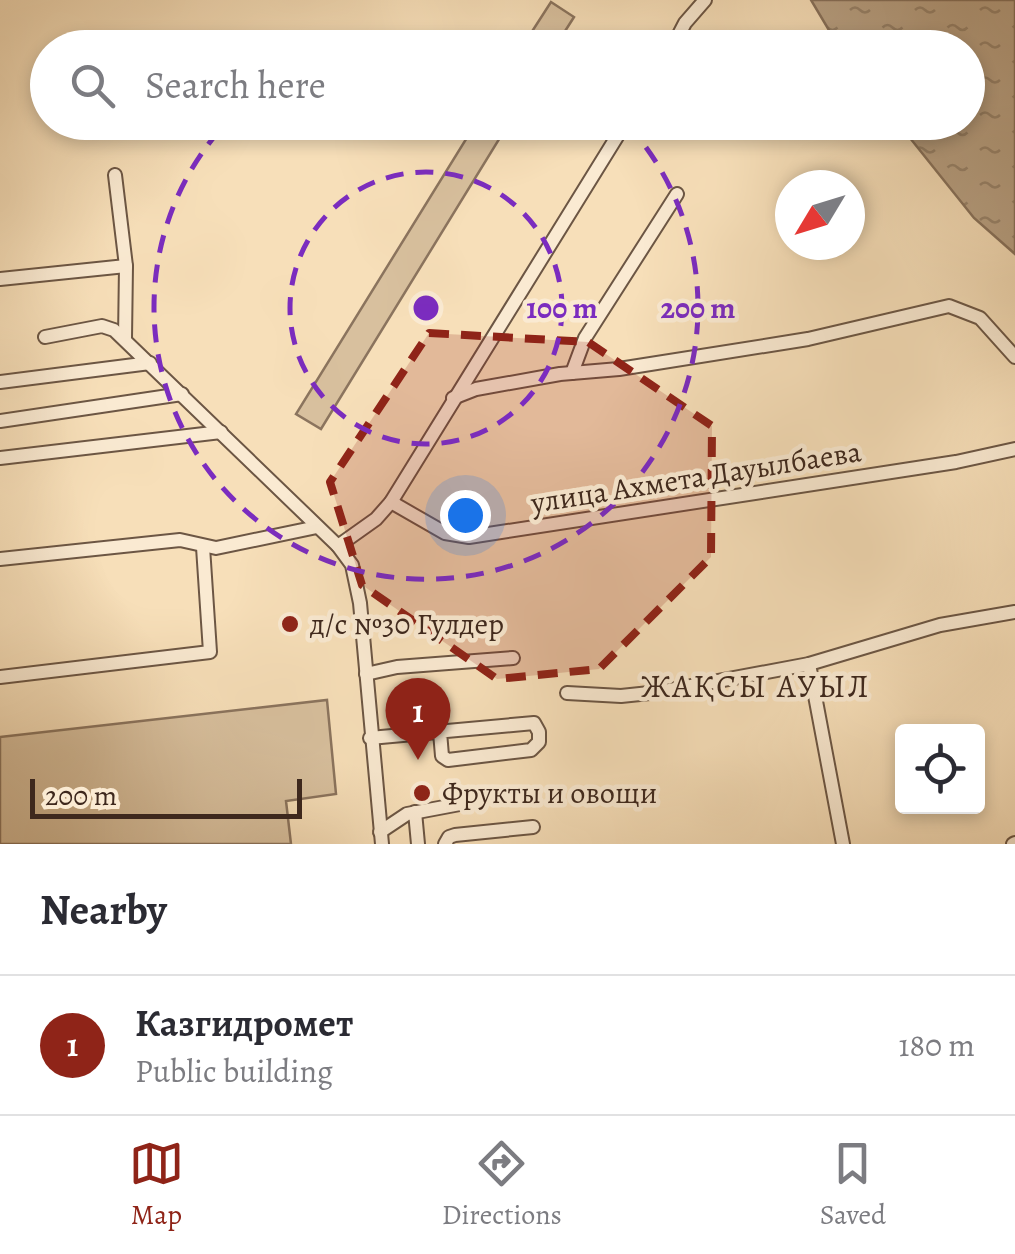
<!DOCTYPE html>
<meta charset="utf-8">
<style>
:root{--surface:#fff;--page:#f2f2f3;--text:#2b2b33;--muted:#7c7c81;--line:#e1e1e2;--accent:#8f2418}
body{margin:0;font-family:Alegreya,serif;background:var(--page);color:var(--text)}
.controls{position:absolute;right:30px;bottom:30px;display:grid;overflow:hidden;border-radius:10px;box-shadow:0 5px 15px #0003}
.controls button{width:90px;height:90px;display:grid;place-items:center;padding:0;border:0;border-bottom:2px solid var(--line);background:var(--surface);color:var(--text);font:50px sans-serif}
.compass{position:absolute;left:775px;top:170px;width:90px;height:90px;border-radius:50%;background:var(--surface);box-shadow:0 5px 15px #0003;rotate:232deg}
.scale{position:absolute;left:30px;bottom:25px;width:272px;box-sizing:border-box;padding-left:10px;border:5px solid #3e281d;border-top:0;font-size:28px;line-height:35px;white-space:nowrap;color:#3e281d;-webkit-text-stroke:8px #faead2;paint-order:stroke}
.you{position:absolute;left:465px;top:515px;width:35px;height:35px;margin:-25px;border:8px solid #fff;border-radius:50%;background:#1a73e8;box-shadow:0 0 0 15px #1a73e833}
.badge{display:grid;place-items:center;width:65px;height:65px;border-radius:50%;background:var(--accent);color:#fff;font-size:32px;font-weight:700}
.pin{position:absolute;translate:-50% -82px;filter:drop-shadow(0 2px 5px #0008)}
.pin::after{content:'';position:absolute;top:52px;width:35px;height:30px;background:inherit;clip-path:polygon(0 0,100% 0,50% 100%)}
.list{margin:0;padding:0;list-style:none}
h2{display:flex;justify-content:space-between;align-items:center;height:130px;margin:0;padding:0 40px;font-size:42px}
h2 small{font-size:32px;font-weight:400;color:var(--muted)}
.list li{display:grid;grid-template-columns:65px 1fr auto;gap:30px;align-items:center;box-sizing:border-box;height:140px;padding:0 40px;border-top:2px solid var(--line)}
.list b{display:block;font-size:38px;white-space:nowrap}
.list p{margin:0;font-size:32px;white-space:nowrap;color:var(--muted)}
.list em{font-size:32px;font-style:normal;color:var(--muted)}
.icon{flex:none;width:55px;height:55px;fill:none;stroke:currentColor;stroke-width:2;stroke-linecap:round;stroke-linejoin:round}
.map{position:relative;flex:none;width:1015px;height:844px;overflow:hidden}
.search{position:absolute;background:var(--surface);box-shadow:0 5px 15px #0003;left:30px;right:30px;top:30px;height:110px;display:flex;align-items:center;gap:25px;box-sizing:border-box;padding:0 35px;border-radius:55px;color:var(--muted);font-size:38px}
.sheet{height:270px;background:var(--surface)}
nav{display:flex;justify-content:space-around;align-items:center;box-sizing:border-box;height:140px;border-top:2px solid var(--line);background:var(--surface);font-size:28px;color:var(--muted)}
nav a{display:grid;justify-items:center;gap:5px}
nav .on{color:var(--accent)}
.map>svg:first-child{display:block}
.green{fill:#d8c09e;stroke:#8b745e;stroke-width:2.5}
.water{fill:url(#water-ripples);stroke:#87715b;stroke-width:2.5}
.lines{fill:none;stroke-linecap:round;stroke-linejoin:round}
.minor-casing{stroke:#6c5644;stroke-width:16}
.minor{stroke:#faead2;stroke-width:12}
.marked{fill:#8f2418;fill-opacity:0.2;stroke:#8f2418;stroke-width:8;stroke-dasharray:20 12;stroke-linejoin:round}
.ring{fill:none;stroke:#7b2cbf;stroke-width:5;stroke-dasharray:18 12}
.poi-dot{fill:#8f2418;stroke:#faead2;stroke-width:4}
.labels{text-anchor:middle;stroke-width:9;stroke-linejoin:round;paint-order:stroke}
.street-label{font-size:30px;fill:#3e281d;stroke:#faead2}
.poi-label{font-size:30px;fill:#3e281d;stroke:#faead2;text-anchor:start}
.neighbourhood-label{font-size:32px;letter-spacing:2.5px;fill:#3e281d;stroke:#faead2}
.centre{fill:#7b2cbf;stroke:#faead2;stroke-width:5}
.ring-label{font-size:30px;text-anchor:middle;font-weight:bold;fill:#7b2cbf;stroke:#faead2;stroke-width:9;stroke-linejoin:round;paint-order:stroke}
</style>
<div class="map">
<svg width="1015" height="844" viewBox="0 0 1015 844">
<defs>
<pattern id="water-ripples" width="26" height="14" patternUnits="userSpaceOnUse" patternTransform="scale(2.5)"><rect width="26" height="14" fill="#b8a184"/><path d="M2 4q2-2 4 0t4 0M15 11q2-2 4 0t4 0" fill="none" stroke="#97836b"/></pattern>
</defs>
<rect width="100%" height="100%" fill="#f7dfb9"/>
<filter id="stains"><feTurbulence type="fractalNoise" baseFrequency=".002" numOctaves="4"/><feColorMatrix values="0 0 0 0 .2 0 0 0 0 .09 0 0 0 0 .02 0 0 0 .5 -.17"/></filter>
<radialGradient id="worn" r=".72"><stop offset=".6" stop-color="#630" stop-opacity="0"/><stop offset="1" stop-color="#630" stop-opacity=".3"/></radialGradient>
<g class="green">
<path d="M551,2L574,17L555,47H522Z"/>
<path d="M476,123H509L321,429L296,414Z"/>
<path d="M327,700L336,794L286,801L291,844H0V737Z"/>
</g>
<path class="water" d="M811,0H1015V254L974,218L898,123L968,122V48L839,47Z"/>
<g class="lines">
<g class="minor-casing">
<g id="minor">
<path d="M672,48L685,23L705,0"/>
<path d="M115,175L126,266L125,338"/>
<path d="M0,279L126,266"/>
<path d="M45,337L102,326L114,330L338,546L352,565L360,603L382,844"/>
<path d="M572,373L585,338L677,194"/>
<path d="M0,382L150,363"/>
<path d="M453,398L476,389L560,374L619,369L808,339L949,306L980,318L1015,357"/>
<path d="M0,421L182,394"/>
<path d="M0,458L221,432"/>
<path d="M391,502L445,533L469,537L956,462L1015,449"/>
<path d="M338,546L376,519L391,502L626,122"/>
<path d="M0,559L180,540L216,548L317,527"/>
<path d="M809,664L843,844"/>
<path d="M366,674L397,667L513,658"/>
<path d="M0,677L210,652L203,547"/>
<path d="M567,693L621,696L659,692L809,664L940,625L1015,612"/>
<path d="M370,738L534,723L539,732V742L531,750L448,760L442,756L440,732"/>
<path d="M415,812L418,844"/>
<path d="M380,832L407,814L460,804"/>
<path d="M445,844L449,837L455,835L533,827"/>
<path d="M1013,844L1015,843"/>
</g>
</g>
<use href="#minor" class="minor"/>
</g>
<path class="marked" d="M429,333L588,342L712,426L711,557L599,669L497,679L362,585L330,482Z"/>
<g class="ring">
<circle cx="426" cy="308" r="136"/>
<path d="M349 47A272 272 0 0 1 503 47M627 124A272 272 0 1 1 225 124"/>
</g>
<g class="poi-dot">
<circle cx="290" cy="624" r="10"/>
<circle cx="422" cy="793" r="10"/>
</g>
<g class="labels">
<g class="street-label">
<text transform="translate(696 477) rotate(-9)" y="10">улица Ахмета Дауылбаева</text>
</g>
<g class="poi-label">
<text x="310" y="634">д/с №30 Гулдер</text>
<text x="442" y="803">Фрукты и овощи</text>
</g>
<g class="neighbourhood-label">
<text x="756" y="697">ЖАҚСЫ АУЫЛ</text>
</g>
</g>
<circle cx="426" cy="308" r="15" class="centre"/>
<g class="ring-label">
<text x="562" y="318">100 m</text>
<text x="698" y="318">200 m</text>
</g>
<rect width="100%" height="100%" filter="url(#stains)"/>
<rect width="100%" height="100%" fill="url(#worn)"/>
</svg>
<div class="controls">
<button><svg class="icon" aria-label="locate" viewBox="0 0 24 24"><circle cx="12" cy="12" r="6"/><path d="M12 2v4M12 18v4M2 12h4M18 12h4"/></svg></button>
</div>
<svg class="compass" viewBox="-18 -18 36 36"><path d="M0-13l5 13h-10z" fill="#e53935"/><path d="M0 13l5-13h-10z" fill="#7c7c81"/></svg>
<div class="scale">200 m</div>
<div class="you"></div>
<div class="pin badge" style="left:418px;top:760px">1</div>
<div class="search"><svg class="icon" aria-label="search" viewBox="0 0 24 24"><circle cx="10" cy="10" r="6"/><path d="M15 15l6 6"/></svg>Search here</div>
</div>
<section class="sheet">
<h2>Nearby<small></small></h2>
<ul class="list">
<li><span class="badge">1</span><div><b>Казгидромет</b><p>Public building</p></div><em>180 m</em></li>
</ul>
</section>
<nav>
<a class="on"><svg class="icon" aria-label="map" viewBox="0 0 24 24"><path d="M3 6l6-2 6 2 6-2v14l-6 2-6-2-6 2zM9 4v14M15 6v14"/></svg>Map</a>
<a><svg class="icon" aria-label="directions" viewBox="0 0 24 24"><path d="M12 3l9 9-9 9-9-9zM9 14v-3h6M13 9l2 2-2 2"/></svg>Directions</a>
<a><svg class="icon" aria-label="saved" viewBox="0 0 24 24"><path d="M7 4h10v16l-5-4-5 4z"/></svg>Saved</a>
</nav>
